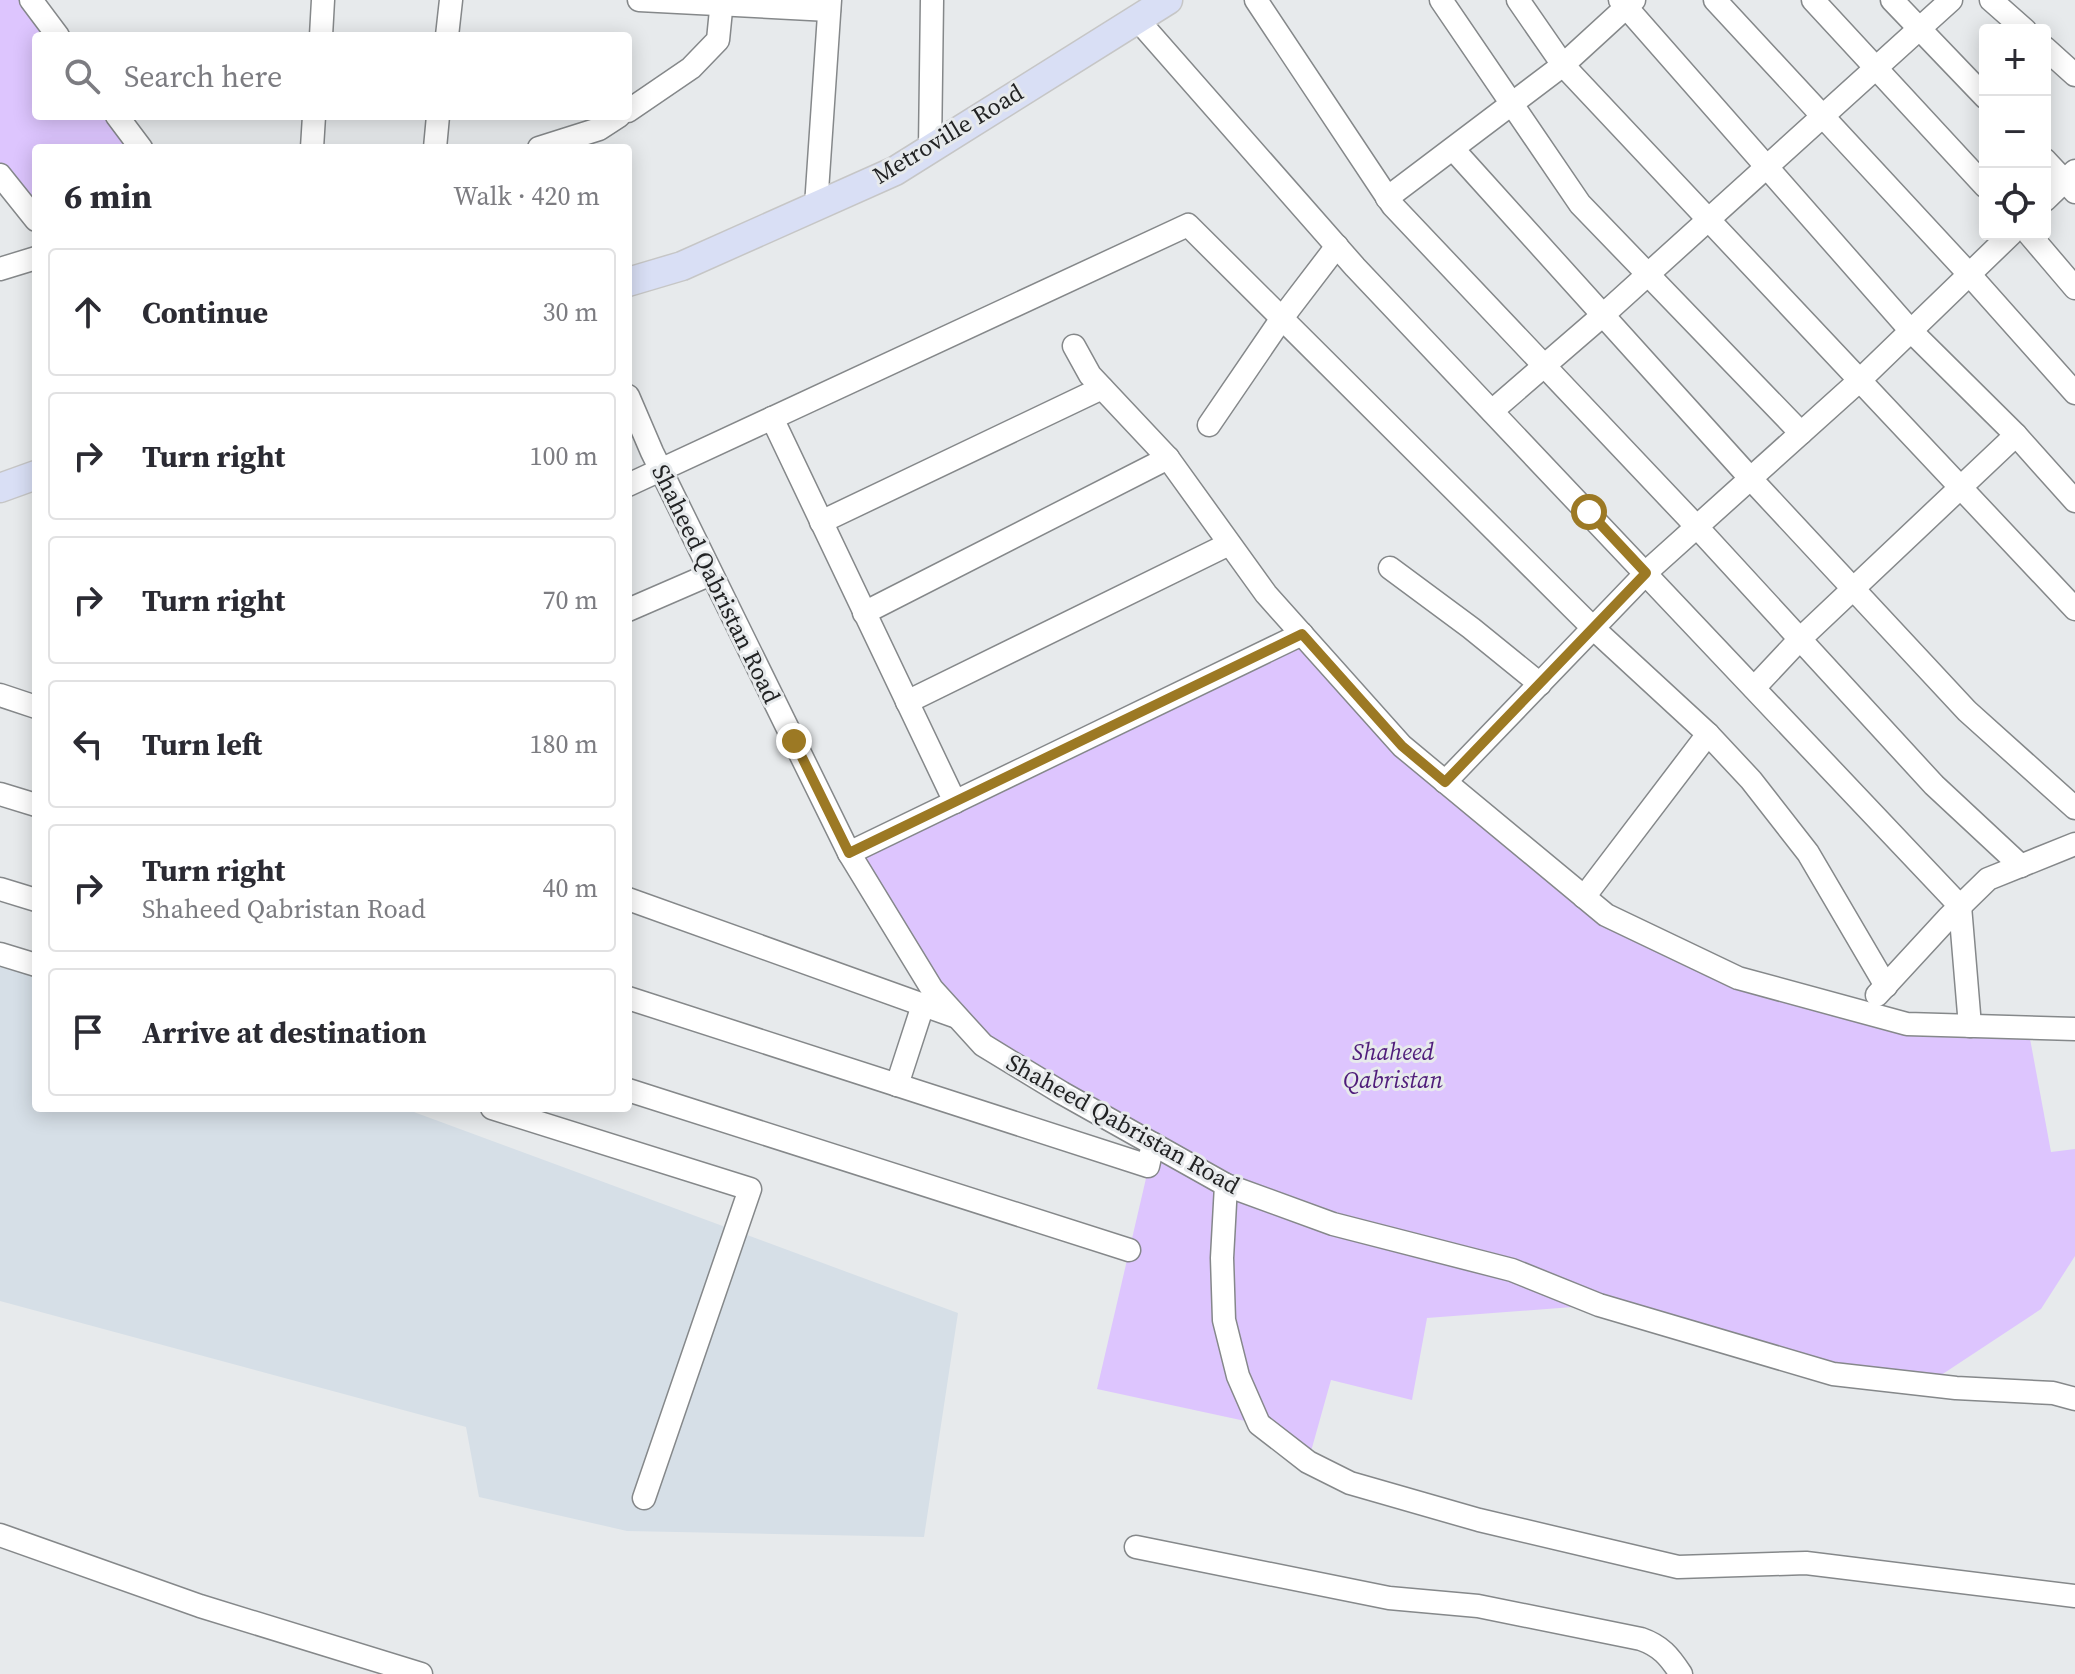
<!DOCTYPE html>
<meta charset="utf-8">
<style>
:root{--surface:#fff;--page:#f2f2f3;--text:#2b2b33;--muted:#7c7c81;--line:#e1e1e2}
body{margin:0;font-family:"Source Serif 4",serif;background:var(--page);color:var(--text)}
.controls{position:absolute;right:24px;top:24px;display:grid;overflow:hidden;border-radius:8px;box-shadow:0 4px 20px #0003}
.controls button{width:72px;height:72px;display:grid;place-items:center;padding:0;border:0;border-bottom:2px solid var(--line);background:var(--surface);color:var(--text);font:40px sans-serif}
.stop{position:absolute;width:24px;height:24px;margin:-18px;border:6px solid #9c7924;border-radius:50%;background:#fff}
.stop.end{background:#9c7924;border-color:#fff;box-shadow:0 2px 8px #0008}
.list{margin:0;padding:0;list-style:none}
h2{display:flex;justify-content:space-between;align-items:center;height:104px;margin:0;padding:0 32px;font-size:34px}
h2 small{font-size:26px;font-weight:400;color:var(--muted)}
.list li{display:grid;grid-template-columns:52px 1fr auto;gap:24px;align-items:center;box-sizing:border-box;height:128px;margin:0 16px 16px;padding:0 16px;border:2px solid var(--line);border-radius:8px}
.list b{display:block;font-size:30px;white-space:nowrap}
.list p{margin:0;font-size:26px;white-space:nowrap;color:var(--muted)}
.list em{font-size:26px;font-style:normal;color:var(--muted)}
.icon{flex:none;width:44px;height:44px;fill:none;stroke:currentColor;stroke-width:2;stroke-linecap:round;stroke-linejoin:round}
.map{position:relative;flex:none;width:2075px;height:1674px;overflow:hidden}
.search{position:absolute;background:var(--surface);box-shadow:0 4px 20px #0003;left:32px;top:32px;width:600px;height:88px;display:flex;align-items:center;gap:20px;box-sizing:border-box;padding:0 28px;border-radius:8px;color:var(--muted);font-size:30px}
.panel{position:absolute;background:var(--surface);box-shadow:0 4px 20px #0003;left:32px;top:144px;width:600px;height:968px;border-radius:8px}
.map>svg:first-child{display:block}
.built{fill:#d6dfe7}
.green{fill:#ddc5fe}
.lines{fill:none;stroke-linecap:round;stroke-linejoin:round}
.minor-casing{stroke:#85888a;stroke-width:25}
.major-casing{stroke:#c6c6c6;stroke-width:31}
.minor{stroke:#fff;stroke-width:22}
.major{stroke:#d9dff5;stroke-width:28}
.route{stroke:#9c7924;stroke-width:10}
.labels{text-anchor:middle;stroke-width:6;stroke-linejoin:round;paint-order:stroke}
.street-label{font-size:24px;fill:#222324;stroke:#e7eaec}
.park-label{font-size:24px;font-style:italic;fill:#4f1c7a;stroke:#e7eaec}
</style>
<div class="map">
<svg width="2075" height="1674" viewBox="0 0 2075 1674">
<rect width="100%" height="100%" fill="#e7eaec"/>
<path class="built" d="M0,949L36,964V1108H403L958,1313L924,1537L627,1531L479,1497L466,1427L0,1301Z"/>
<g class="green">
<path d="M0,0H31L58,36H36V116H117L141,148H36V220L0,175Z"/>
<path d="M1301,634L1402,746L1607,915L1738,978L1907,1024L2028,1028L2051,1152L2075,1149V1256L2041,1309L1926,1385L1833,1374L1599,1305L1427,1318L1412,1400L1331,1380L1308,1462L1259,1424L1097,1389L1154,1144L983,1045L852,858Z"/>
</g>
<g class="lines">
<g class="minor-casing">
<g id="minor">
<path d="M31,0L58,36"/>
<path d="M639,0L829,10"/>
<path d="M1256,0L1393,206L1697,527L1934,785L2021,866"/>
<path d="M1441,0L1580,204L1801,433"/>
<path d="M1518,0L1563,65L2075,609"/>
<path d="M1620,0L1911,331L2016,435L2075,501"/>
<path d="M1715,0L1969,274L2075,393"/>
<path d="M1813,0L1985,186"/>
<path d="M1892,0L1985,97"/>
<path d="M1991,0L2025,30"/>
<path d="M1137,19L1355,267L1960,906L1970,1026"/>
<path d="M321,36L323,0"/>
<path d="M447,36L451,0"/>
<path d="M2045,48L2075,75"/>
<path d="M628,111L691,68L718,40L722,0"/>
<path d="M117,116L141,148"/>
<path d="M312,148L314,116"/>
<path d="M435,148L438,116"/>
<path d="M539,148L599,129L619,116"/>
<path d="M930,149L932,0"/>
<path d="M1453,149L1751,479L1967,711L2075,808"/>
<path d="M2045,160L2075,192"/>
<path d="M0,175L36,220"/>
<path d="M1387,198L1563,65L1634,0"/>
<path d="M2045,200L2075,171"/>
<path d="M816,206L830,0"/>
<path d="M2029,234L2075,288"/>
<path d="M0,269L36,258"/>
<path d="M1074,346L1090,375L1168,458L1266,594L1402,746L1606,915L1738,978L1907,1024L2075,1029"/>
<path d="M628,396L652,452L849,853L932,989L983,1045L1062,1093L1226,1185L1333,1224L1512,1270L1599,1305L1833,1374L1956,1388L2053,1393L2075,1399"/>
<path d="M1492,411L1603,315L1951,0"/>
<path d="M772,418L955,802"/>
<path d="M1209,425L1282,318L1337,246"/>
<path d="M628,485L1188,225L1593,628L1708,734L1751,780L1808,853L1886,986"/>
<path d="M821,522L1102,388"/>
<path d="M1390,568L1471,628L1540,684"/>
<path d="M628,610L711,574"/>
<path d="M864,613L1168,458"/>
<path d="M1754,688L1800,639L2016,435"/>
<path d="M0,695L36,707"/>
<path d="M907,702L1229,544"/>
<path d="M1445,782L1652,567L1860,380L2011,234"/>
<path d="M0,794L36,805"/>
<path d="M849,853L1302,634"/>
<path d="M0,889L36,900"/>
<path d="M1584,897L1708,734"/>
<path d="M628,899L954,1016"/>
<path d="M0,954L36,965"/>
<path d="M1877,995L1948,918L1988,879L2075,844"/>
<path d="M628,998L1148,1166L1153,1144"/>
<path d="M897,1085L923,1005"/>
<path d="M628,1090L1129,1250"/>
<path d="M492,1108L750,1189L644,1498"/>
<path d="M1226,1185L1222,1258L1224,1320L1238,1376L1259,1424L1308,1462L1350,1483L1479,1520L1678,1567L1806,1563L2075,1596"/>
<path d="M0,1535L200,1606L421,1674"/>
<path d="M1136,1547L1389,1598L1478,1606L1641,1639C1661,1646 1669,1656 1681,1674"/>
</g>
</g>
<g class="major-casing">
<g id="major">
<path d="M628,282L682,266L895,171L1168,0"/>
<path d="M0,488L36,475"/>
</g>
</g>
<use href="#minor" class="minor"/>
<use href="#major" class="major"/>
</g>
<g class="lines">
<path class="route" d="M794,741L849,853L1302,634L1402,746L1445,782L1646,573L1589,512"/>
</g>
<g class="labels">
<g class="street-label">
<text transform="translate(948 134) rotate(-31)" y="8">Metroville Road</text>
<text transform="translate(716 584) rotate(64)" y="8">Shaheed Qabristan Road</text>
<text transform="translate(1123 1124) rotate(29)" y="8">Shaheed Qabristan Road</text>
</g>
<g class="park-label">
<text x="1393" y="1060">Shaheed<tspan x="1393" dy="28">Qabristan</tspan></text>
</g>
</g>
</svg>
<div class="controls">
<button>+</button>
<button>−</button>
<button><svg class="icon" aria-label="locate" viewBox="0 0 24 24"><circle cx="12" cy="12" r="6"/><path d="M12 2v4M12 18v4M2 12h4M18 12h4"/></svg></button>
</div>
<div class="stop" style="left:1589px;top:512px"></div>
<div class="stop end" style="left:794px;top:741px"></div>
<div class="search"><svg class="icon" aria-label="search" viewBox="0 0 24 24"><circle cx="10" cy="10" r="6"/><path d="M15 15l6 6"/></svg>Search here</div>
<section class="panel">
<h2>6 min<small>Walk · 420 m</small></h2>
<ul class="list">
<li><svg class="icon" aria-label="ahead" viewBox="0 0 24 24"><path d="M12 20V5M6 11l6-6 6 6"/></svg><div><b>Continue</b></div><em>30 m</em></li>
<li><svg class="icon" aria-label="right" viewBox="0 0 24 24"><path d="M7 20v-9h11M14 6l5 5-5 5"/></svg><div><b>Turn right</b></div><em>100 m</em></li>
<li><svg class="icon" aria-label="right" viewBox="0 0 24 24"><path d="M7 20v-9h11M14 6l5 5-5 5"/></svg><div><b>Turn right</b></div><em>70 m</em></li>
<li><svg class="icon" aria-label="left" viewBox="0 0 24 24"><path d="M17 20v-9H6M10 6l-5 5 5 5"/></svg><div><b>Turn left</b></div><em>180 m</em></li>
<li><svg class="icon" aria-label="right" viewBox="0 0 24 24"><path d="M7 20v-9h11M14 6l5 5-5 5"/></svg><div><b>Turn right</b><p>Shaheed Qabristan Road</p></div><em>40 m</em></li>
<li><svg class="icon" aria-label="arrive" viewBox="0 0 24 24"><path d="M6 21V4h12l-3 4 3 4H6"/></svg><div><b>Arrive at destination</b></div></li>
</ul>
</section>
</div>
